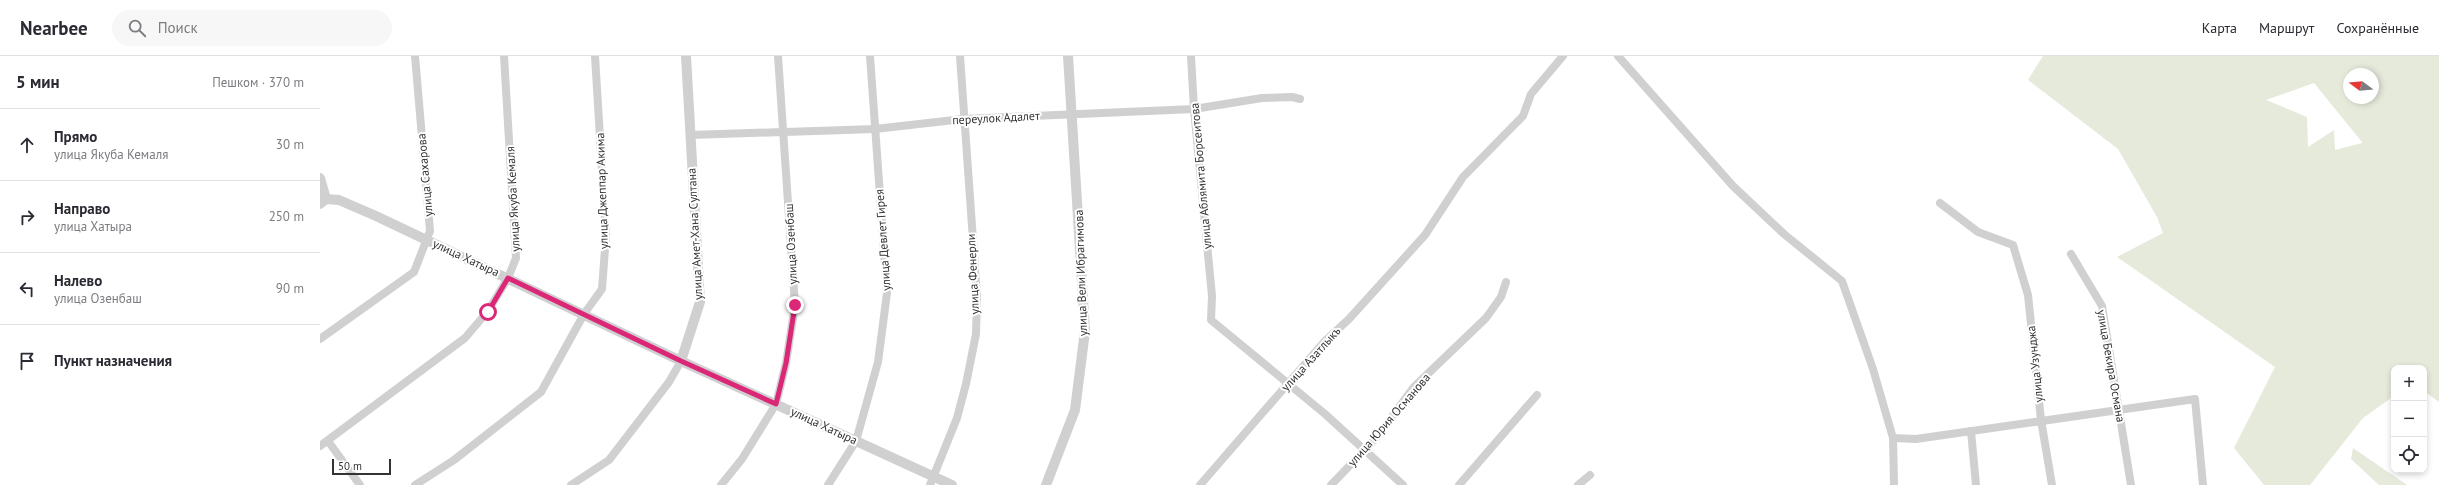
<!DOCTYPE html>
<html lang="ru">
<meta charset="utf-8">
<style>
:root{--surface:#fff;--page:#f7f7f7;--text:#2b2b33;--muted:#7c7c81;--line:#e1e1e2}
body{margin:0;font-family:"PT Sans",sans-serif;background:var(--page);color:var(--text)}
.controls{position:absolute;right:12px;bottom:12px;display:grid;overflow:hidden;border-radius:8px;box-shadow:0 2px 6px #0003}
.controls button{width:36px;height:36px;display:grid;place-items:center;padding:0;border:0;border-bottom:1px solid var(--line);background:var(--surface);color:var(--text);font:20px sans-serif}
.compass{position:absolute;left:2023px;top:12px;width:36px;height:36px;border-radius:50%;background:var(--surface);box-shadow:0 2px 6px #0003;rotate:286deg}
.scale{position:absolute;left:12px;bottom:10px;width:59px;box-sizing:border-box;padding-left:4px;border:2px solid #333;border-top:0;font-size:11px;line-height:14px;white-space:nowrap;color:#333;-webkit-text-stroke:3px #fff;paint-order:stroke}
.stop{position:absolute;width:12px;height:12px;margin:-9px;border:3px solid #db2777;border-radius:50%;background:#fff}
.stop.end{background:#db2777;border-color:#fff;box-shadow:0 1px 4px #0008}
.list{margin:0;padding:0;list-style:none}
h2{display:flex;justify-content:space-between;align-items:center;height:52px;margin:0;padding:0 16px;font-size:17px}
h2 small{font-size:13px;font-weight:400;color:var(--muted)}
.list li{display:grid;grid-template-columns:26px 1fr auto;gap:12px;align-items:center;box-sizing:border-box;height:72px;padding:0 16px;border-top:1px solid var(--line)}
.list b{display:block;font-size:15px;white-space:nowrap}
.list p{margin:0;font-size:13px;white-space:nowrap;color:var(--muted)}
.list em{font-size:13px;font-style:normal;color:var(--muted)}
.icon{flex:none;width:22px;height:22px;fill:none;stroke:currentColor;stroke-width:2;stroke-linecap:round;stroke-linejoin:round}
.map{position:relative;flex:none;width:2119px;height:429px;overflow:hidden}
header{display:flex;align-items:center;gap:24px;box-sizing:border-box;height:56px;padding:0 20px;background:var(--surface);border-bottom:1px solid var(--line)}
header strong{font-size:19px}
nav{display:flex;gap:22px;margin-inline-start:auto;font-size:14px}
.search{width:280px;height:36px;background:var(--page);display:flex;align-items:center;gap:10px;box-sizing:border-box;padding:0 14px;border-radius:22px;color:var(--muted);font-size:15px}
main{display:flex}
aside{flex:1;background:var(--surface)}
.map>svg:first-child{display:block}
.green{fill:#e5eadb;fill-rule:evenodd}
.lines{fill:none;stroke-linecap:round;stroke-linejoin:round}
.minor{stroke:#d0d0d0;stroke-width:8}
.tertiary{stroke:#d0d0d0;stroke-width:10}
.route{stroke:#db2777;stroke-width:5}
.labels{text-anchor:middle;stroke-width:4;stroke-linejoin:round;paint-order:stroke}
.street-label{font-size:12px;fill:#333;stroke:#fff}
</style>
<header>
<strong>Nearbee</strong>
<div class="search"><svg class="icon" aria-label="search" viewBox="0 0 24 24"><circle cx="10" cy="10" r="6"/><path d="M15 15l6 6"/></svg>Поиск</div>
<nav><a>Карта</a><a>Маршрут</a><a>Сохранённые</a></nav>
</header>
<main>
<aside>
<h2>5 мин<small>Пешком · 370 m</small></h2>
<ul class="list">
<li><svg class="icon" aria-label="ahead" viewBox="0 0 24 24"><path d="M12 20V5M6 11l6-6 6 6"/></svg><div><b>Прямо</b><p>улица Якуба Кемаля</p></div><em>30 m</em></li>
<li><svg class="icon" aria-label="right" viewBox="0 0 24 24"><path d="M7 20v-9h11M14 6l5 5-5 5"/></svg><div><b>Направо</b><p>улица Хатыра</p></div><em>250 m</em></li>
<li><svg class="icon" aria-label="left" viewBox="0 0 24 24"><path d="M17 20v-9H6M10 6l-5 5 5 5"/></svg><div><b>Налево</b><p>улица Озенбаш</p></div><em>90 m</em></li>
<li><svg class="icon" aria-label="arrive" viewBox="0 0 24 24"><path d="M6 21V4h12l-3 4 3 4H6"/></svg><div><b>Пункт назначения</b></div></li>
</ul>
</aside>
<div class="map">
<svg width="2119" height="429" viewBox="0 0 2119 429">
<rect width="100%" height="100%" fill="#fff"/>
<g class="green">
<path d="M1723,0H2119V346L2104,335V312H2074V340L2043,362L1990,429H1944L1914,392L1955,311L1797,201L1843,177L1837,161L1798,93L1708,24ZM2029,18H2053V42H2029ZM1994,27L2042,86V87L2015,94L2014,74L1988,91L1987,61L1946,44Z"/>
<path d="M2033,392L2087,429H2059L2031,403Z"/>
</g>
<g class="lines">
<g class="minor">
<path d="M871,0L874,53L892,240L891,264L1005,358L1083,429"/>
<path d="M1298,0L1413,130L1464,178L1522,225L1553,313L1573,382L1574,429"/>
<path d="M370,79L555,73L643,63L874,53L942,42L972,41L980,43"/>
<path d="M1620,147L1658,176L1693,189L1708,239L1721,364L1732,429"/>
<path d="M1751,198L1782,250L1811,429"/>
<path d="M0,283L94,216L110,175L95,0"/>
<path d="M1651,375L1656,429"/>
<path d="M1573,382L1596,383L1875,343L1883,429"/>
<path d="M8,385L40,429"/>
<path d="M0,390L145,282L168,255L188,222L196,202L184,0"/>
<path d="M95,429L134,404L221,336L264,258L282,233L286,180L275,0"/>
<path d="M251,429L289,404L349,326L361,305"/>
<path d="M401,429L422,403L456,348L466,307L475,249L458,0"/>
<path d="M508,429L536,385L558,306L567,237L550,0"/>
<path d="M610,429L637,362L646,328L656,278L657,241L640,0"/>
<path d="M880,429L1004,286L1029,263L1105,179L1143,121L1203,60L1211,38L1243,0"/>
<path d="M1011,429L1057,381L1094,331L1166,262L1181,241L1186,226"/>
<path d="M1139,429L1217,339"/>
<path d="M1258,429L1270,419"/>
</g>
<g class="tertiary">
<path d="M0,122L6,143L0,148"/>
<path d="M6,143L19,144L56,160L361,305L632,429"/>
<path d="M361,305L380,246L366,0"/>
<path d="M726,429L755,354L765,275L748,0"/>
</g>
</g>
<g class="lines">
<path class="route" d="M168,256L188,222L361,305L456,348L466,307L475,249"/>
</g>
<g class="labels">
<g class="street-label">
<text transform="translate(676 62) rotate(-3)" y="4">переулок Адалет</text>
<text transform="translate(105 119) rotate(-95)" y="4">улица Сахарова</text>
<text transform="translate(881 120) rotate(-95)" y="4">улица Аблямита Борсеитова</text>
<text transform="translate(282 135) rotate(-92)" y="4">улица Джеппар Акима</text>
<text transform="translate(193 143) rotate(-93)" y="4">улица Якуба Кемаля</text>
<text transform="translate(375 178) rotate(-93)" y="4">улица Амет-Хана Султана</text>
<text transform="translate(563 184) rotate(-94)" y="4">улица Девлет Гирея</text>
<text transform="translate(471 188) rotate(-93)" y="4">улица Озенбаш</text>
<text transform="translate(146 202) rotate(25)" y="4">улица Хатыра</text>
<text transform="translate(761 217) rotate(-92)" y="4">улица Вели Ибрагимова</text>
<text transform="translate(653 218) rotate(-93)" y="4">улица Фенерли</text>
<text transform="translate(991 303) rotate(-48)" y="4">улица Азатлыкъ</text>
<text transform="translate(1715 308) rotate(-96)" y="4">улица Узунджа</text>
<text transform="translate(1791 310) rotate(80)" y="4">улица Бекира Османа</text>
<text transform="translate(1069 364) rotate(-49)" y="4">улица Юрия Османова</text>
<text transform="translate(504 370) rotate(25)" y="4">улица Хатыра</text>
</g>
</g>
</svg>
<div class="controls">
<button>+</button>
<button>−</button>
<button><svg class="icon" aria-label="locate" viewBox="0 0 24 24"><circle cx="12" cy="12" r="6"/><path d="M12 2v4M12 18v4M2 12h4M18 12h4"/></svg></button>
</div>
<svg class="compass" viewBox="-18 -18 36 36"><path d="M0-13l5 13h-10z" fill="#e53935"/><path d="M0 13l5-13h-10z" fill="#7c7c81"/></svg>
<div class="scale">50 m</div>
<div class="stop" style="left:168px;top:256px"></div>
<div class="stop end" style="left:475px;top:249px"></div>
</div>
</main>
